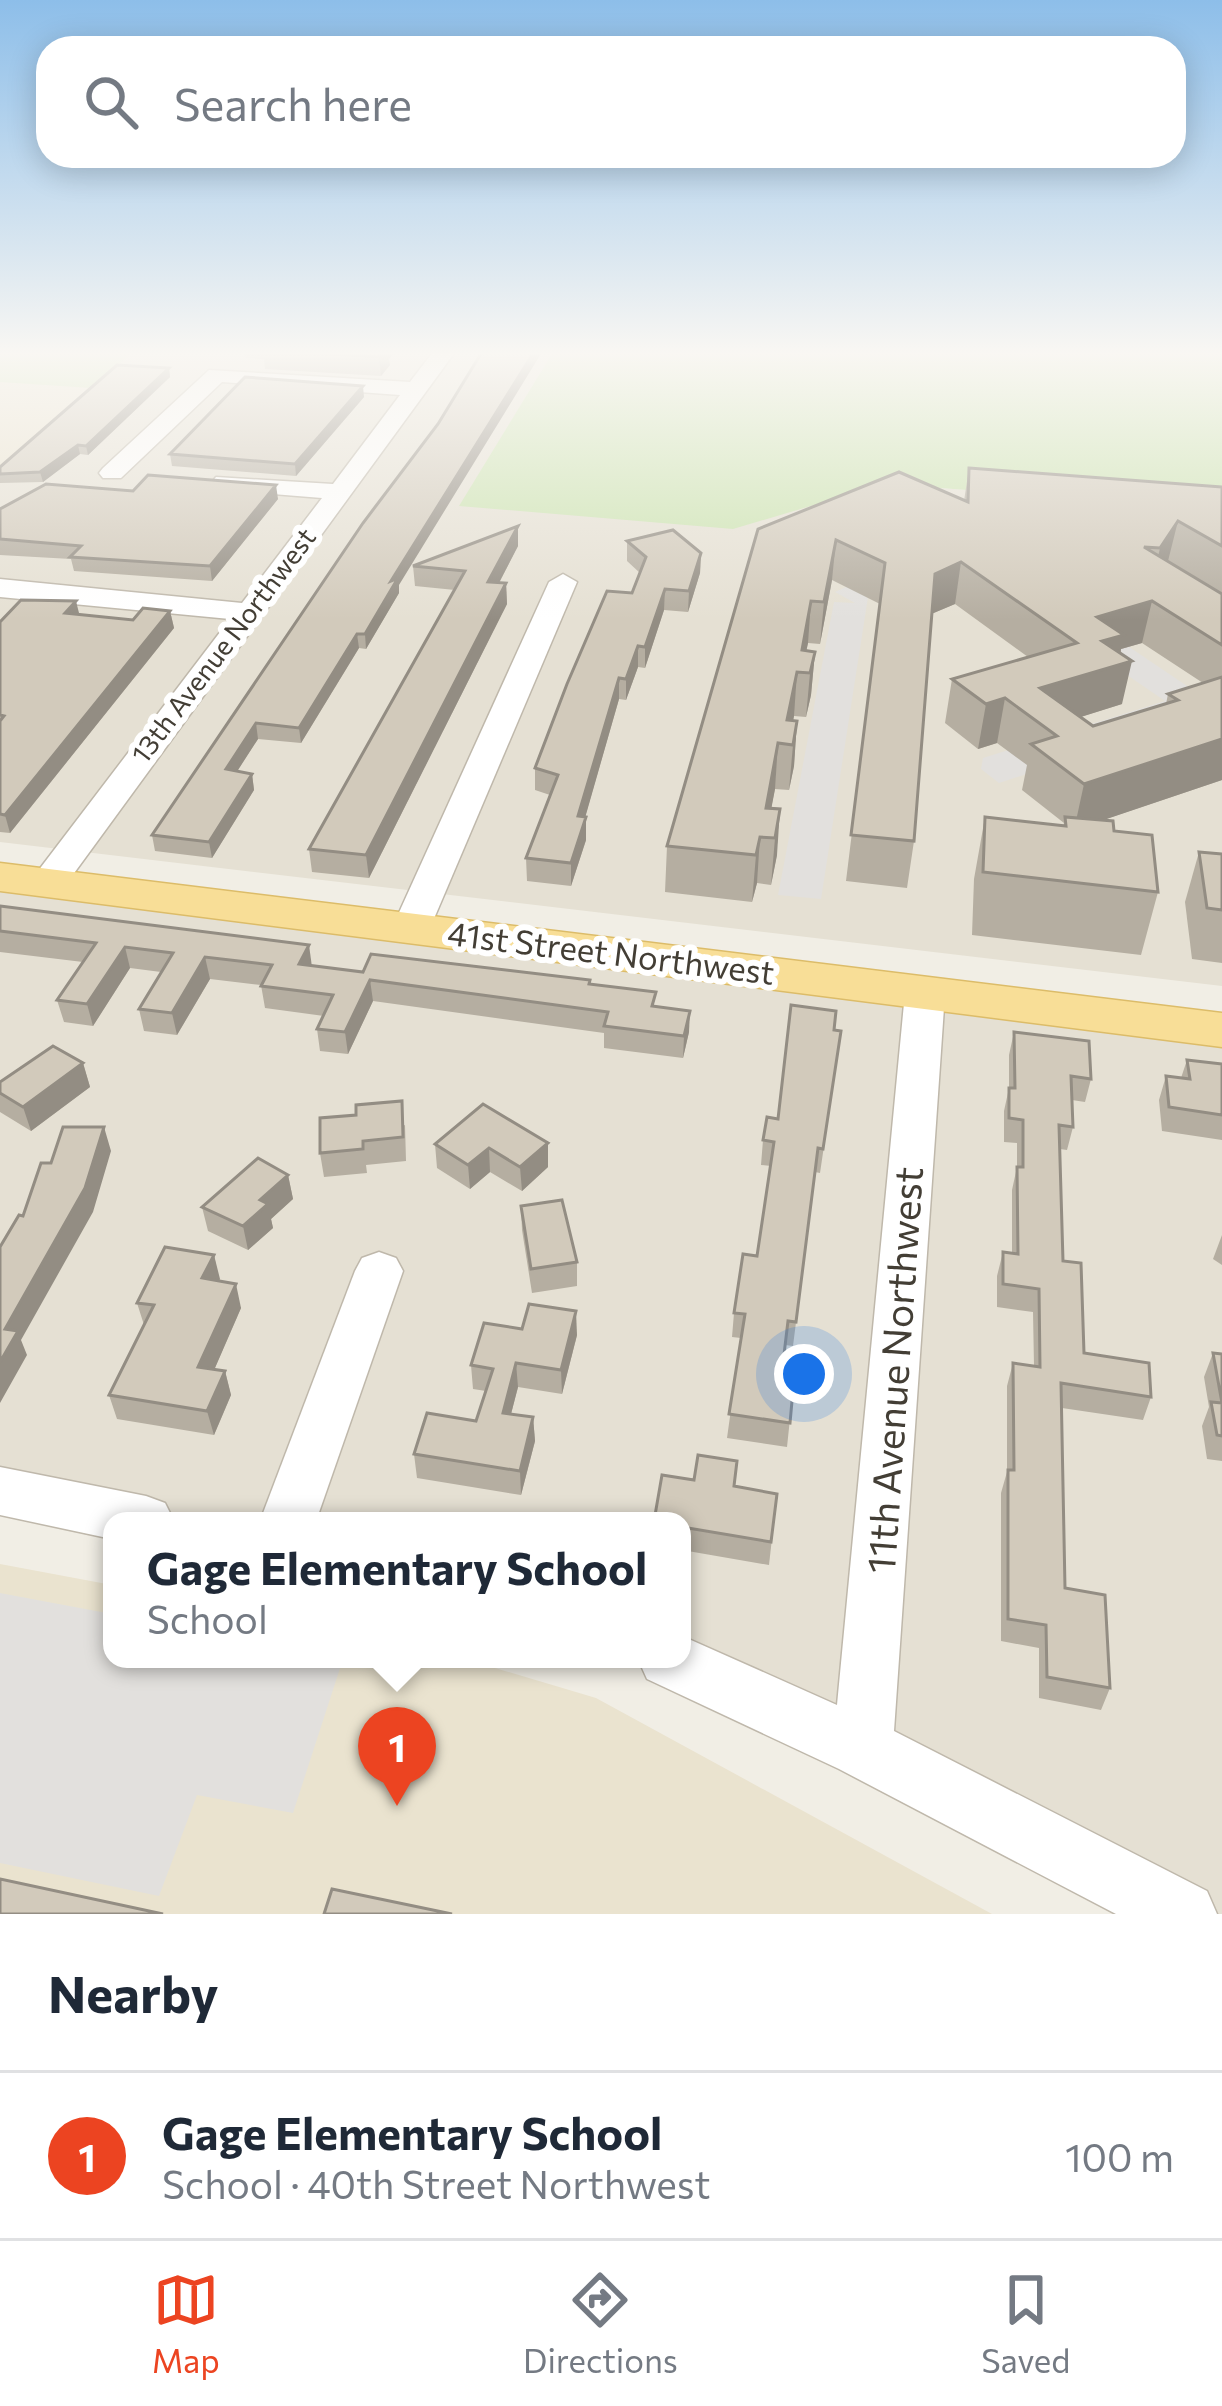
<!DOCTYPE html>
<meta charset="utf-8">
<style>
:root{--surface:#fff;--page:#f2f2f3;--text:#1f2937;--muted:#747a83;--line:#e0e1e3;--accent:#ec4421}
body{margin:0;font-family:Commissioner,sans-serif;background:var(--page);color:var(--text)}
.you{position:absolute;left:804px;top:1374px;width:42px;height:42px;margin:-30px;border:9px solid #fff;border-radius:50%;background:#1a73e8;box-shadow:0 0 0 18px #1a73e833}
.badge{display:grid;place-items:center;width:78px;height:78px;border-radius:50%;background:var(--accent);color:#fff;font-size:39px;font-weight:700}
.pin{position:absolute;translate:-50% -99px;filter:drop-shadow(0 3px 6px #0008)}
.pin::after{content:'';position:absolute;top:63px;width:42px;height:36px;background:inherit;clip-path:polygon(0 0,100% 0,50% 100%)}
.popup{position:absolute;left:103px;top:1512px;width:588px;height:156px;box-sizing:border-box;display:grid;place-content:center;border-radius:24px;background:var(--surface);filter:drop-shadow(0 3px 9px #0005);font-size:39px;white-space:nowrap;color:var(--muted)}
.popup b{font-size:45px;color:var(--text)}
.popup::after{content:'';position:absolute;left:50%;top:100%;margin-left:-24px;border:24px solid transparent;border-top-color:var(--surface)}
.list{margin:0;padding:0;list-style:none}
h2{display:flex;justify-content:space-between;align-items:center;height:156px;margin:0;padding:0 48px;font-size:51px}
h2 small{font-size:39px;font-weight:400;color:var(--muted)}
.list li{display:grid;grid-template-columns:78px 1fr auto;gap:36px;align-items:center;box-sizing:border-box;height:168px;padding:0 48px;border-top:3px solid var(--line)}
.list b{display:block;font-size:45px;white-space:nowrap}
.list p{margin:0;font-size:39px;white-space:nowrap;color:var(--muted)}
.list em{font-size:39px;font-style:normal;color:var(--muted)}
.icon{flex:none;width:66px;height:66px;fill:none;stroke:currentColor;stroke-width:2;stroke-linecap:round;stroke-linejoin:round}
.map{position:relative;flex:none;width:1222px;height:1914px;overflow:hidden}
.search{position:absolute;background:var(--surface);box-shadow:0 6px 30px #0003;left:36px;right:36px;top:36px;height:132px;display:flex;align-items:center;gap:30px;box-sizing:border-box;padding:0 42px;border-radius:36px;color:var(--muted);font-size:45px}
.sheet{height:324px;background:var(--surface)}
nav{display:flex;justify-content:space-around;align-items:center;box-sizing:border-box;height:168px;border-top:3px solid var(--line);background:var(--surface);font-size:33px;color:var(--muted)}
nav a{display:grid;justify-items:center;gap:6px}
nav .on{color:var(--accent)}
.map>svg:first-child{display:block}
.residential{fill:#e5e0d3}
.education{fill:#eae3cf}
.green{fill:#cbe3b0}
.parking{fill:#e2e0dd}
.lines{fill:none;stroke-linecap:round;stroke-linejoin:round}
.minor-casing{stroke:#bfb8ab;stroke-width:3}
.major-casing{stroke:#dcbc69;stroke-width:3}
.minor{fill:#fff;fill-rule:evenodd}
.major{fill:#f8de97;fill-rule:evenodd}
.wall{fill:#b5aea1;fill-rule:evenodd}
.shaded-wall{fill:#938d83}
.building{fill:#d2cabb;stroke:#938d83;stroke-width:3}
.labels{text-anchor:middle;stroke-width:12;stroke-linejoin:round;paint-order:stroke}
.far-street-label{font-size:27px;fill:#433e35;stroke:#fff}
.street-label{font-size:33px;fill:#433e35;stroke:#fff}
.near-street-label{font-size:39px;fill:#433e35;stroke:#fff}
</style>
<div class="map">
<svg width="1222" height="1914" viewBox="0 0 1222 1914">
<rect width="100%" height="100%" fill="#f1eee5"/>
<g class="residential">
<path d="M133,352H553L460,506L885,484L1222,509V986L0,842V468Z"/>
<path d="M0,891L1222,1046V1914H1184L682,1659V1521H147L0,1491Z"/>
</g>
<g class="education">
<path d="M0,352H133L0,467Z"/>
<path d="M0,1564L112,1585V1659H465L596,1698L992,1914H0Z"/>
</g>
<g class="green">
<path d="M0,352H133L91,388L0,382Z"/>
<path d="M553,352H1222V509L885,484L733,529L459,506Z"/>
</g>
<g class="parking">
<path d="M941,544L1222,562V576L962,555L868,597L821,899L778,895L834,602L855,603L835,592Z"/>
<path d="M1058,599L1196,692L1192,720L999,783L981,769L983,758L1165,701L1028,607Z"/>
<path d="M0,1593L112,1614V1659H343L293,1813L197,1795L159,1896L0,1863Z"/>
</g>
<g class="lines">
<g class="minor-casing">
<g id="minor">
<path d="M433,352H455L61,891H35L30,883L35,875L230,619L0,597V579L242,603L322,498L225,490L216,487L212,482L216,477L333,484L400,395L222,382L121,478H103L99,473L103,468L209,370L410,382Z"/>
<path d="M563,574L577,582L430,928L424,936H398L392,928L549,582Z"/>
<path d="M925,980L939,984L945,993L894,1731L1207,1891L1217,1914H1116L839,1769L647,1679L638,1659H682V1636L837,1705L905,993L911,984Z"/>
<path d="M379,1252L396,1258L403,1271L316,1521H260L355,1271L362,1258Z"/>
<path d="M0,1467L146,1496L165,1503L174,1521H112V1539L0,1515Z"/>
</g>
</g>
<g class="major-casing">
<path id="major" d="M0,863L1222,1013V1047L0,891Z"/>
</g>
<use href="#minor" class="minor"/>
<use href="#major" class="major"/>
</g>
<g class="wall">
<path d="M245,352H395L389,359L390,365L381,376L265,369L264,359L246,358Z"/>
<path d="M169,368L170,377L88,455L80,454L43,482L0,483V467Z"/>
<path d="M364,397L296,476L172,466L170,454Z"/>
<path d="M969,468L1222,487V780L1103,820L1114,831L1158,892L1141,955L972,935L974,879L985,817L1063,826L1064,823L1022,790L1027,765L997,743L978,749L945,723L952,679L1028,657L955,604L931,614L914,841L907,888L846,881L880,604L832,580L820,644L808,643L806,651L815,652L811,695L806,717L794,716L793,721H797L794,766L789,790L775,789L771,808L777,855L771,885L757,883L752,902L665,892L667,846L758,529L964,501ZM1142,643L1203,683L1168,694L1166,704L1093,726L1080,717L1122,704L1121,649Z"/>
<path d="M133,491L278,499L212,581L74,571L71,559L0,555V509Z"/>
<path d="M363,523L399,585V593L366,649L359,648L301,743L258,739L237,771L252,774L254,790L212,858L155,851L152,835Z"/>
<path d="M627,541L701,553L700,573L688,612L664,610L645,668L638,667L626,700L619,699L585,817L586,840L571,886L527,881L526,858L550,795L535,790V768L632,593L640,573L627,561Z"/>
<path d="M518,546L499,583H506L507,604L369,878L312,872L309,849L455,590L415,586L413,566Z"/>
<path d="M170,611L174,628L10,833L0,832V622L79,615L133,620Z"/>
<path d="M1199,852L1222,854V963L1192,959L1185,902Z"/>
<path d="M0,906L312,965L363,972L590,984L655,1007L689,1032L683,1058L604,1048V1033L373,1001L348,1054L320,1051L317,1029L324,1016L265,1008L261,985L210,979L177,1035L144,1031L139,1009L161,972L130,968L93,1026L64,1022L57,1000L83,962L0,952Z"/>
<path d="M841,1031L820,1173L815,1172L793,1346L785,1345L780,1388L793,1390L787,1447L727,1438L741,1338L732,1337L734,1313L757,1256L771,1166L761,1165L763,1140Z"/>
<path d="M1014,1032L1091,1079L1085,1102L1072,1100L1073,1127L1067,1150L1060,1149L1063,1261L1084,1353L1151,1397L1143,1420L1062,1408L1065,1588L1110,1688L1101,1710L1039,1698V1648L1001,1641V1493L1007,1472V1386L1013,1363L1034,1366L1033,1312L997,1307V1276L1003,1252L1012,1253V1190L1017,1167V1143L1004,1142V1111L1009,1088V1055Z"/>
<path d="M1187,1060L1222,1064V1140L1162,1131L1159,1100L1166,1076L1181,1078Z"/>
<path d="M83,1063L90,1087L31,1131L0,1112V1082Z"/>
<path d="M483,1104L548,1167L522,1191L490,1172L470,1189L437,1168L435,1144Z"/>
<path d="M405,1125L406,1161L366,1165L367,1173L324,1177L320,1153Z"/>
<path d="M288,1175L293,1199L271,1219L273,1228L248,1250L208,1231L202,1207Z"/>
<path d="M521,1206L577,1262V1286L532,1293L522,1230Z"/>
<path d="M1222,1235V1265L1213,1259Z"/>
<path d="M214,1255L219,1281L241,1308L214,1370L225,1371L231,1395L214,1435L117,1419L109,1395L144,1325L137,1303Z"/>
<path d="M577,1335L562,1394L518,1387L511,1414L533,1417L535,1441L521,1495L417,1478L414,1454L476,1421L486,1391L473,1389L471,1365Z"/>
<path d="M1213,1353L1222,1354V1461L1207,1459L1202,1426L1209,1407L1204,1377Z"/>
<path d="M735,1487L777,1494L769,1565L682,1550V1521Z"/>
</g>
<g class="shaded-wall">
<path d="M383,352H395L389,359L390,365L381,376L379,357Z"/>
<path d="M534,352H542L399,585V593L366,649L365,634L391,581Z"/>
<path d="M169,368L170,377L88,455L86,446Z"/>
<path d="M363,386L364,397L296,476L295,464Z"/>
<path d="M78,445L80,454L43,482L40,472Z"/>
<path d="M276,485L278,499L212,581L210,566Z"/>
<path d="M1178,521L1168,561L1151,589L1160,548Z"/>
<path d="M518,526V546L489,602L488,582Z"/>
<path d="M836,540L832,580L820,644L824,602Z"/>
<path d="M701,553L700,573L688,612L689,591Z"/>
<path d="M961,562L955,604L929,615L935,574Z"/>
<path d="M506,583L507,604L369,878L366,855Z"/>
<path d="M665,589L664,610L645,668V647Z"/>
<path d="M76,601L80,617L65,613Z"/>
<path d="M811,601L808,643L802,672V650Z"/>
<path d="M1152,601L1142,643L1121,649L1118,665L1132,661L1122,704L1046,728L1040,688L1097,617Z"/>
<path d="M170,611L174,628L10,833L5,815Z"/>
<path d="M357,634L359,648L301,743L299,728Z"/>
<path d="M638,646V667L626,700V679Z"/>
<path d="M815,652L811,695L806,717L810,673Z"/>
<path d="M797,672L794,716L788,744L787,720Z"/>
<path d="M619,678V699L579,839L578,816Z"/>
<path d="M1005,698L997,743L978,749L986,704Z"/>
<path d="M797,721L794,766L789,790L793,745Z"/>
<path d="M256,723L258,739L229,784L226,769Z"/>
<path d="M1222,739V780L1074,830L1084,784Z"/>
<path d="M778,743L775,789L766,837V808Z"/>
<path d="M252,774L254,790L212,858L209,842Z"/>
<path d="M780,809L777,855L771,885L775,838Z"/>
<path d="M586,817V840L571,886V863Z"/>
<path d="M760,837L757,883L752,902L756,855Z"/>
<path d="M309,945L312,967L299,964Z"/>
<path d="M125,947L130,968L93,1026L87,1004Z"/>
<path d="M205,957L210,979L177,1035L172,1013Z"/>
<path d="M370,980L373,1001L348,1054L345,1032Z"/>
<path d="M690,1011L689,1032L683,1058L684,1036Z"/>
<path d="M83,1063L90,1087L31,1131L23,1107Z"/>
<path d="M104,1127L111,1151L93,1212L21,1340L27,1355L0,1403V1362L5,1329Z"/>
<path d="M548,1143V1167L522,1191L520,1167Z"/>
<path d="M489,1148L490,1172L470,1189L468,1165Z"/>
<path d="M288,1175L293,1199L271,1219L273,1228L248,1250L243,1226L260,1200Z"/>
<path d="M214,1255L220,1279L208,1303L202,1278Z"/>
<path d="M236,1284L241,1308L205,1391L198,1367Z"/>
<path d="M576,1311L577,1335L562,1394L561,1370Z"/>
<path d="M516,1363L518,1387L505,1437L503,1413Z"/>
<path d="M225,1371L231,1395L214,1435L207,1411Z"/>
<path d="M533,1417L535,1441L521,1495L520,1471Z"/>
</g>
<g class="building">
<path d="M298,352H383L379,357Z"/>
<path d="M482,352H534L391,581L398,578L365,634H357L299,728L256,723L226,769L252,774L209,842L152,835L363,523L438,424Z"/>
<path d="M117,365L169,368L86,446L78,445L40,472L0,474V467Z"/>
<path d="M245,377L363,386L295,464L170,454Z"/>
<path d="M969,468L1222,487V546L1178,521L1160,548L1144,547L1222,594V645L1152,601L1097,617L1124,635L1102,641L1132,661L1040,688L1093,726L1178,700L1168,694L1222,677V739L1084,784L1031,744L1057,736L1005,698L986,704L952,679L1077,643L961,562L935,574L914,841L851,835L885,563L836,540L824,602L811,601L802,650L815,652L810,673L797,672L787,720L797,721L793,745L778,743L766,808L780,809L775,838L760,837L756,855L667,846L758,529L899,472L968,502Z"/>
<path d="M148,475L276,485L210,566L70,557L81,546L0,539V509L46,484L133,491Z"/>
<path d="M518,526L488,582L506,583L366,855L309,849L465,571L413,566Z"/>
<path d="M673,530L701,553L689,591L665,589L645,647L638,646L626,679L619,678L578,816L586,817L571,863L526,858L558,775L535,768L567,684L607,591L632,593L646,557L627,541Z"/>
<path d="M21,600L76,601L65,613L133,620L143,608L170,611L5,815L0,814V721L4,716L0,715V622Z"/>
<path d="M985,817L1066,826L1065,817L1113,821L1114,831L1152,835L1158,892L983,872Z"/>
<path d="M1199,852L1222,854V910L1207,908Z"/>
<path d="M0,906L309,945L299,964L363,972L371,954L590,980L589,984L656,992L652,1006L690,1011L684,1036L604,1026L608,1012L370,980L345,1032L317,1029L333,995L261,986L272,965L205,957L172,1013L139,1009L173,953L125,947L87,1004L57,1000L96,943L0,931Z"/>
<path d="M791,1005L836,1011L834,1030L841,1031L823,1149L818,1148L796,1322L788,1321L780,1388L793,1390L790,1423L729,1414L745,1314L734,1313L743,1254L757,1256L774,1142L763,1140L767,1117L778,1119Z"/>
<path d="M1014,1032L1089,1041L1091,1079L1071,1076L1073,1127L1059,1125L1063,1261L1081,1263L1084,1353L1149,1363L1151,1397L1061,1383L1065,1588L1105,1595L1110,1688L1047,1677L1046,1625L1008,1619V1470H1014L1013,1363L1040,1367L1039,1289L1003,1284V1252L1018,1254L1017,1167H1023V1120L1009,1118V1088H1015Z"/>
<path d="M53,1046L83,1063L23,1107L0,1093V1082Z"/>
<path d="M1187,1060L1222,1064V1115L1169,1107L1166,1076L1190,1079Z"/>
<path d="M402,1101L403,1137L363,1141V1149L320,1153V1118L356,1115V1105Z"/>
<path d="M483,1104L548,1143L520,1167L489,1148L468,1165L435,1144Z"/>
<path d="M63,1127H104L85,1188L5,1329L18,1331L0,1362V1247L19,1215L23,1216L41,1163H51Z"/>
<path d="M258,1158L288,1175L260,1200L268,1204L243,1226L202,1207Z"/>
<path d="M562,1200L577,1262L531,1269L521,1206Z"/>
<path d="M165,1247L214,1255L202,1278L236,1284L198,1367L225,1371L207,1411L109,1395L154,1305L137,1303Z"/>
<path d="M529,1304L576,1311L561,1370L516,1363L503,1413L533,1417L520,1471L414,1454L427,1413L476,1421L493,1369L471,1365L484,1323L522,1329Z"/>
<path d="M1213,1353L1222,1354V1436L1217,1435L1211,1402L1222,1403Z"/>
<path d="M698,1455L737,1461L734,1486L777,1494L771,1542L682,1527V1521H654L662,1475L694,1480Z"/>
<path d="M0,1879L163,1914H0Z"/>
<path d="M332,1889L452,1914H324Z"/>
</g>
<linearGradient id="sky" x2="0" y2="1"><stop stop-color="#8dbee9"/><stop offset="0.57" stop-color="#f9f7f3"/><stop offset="1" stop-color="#f9f7f3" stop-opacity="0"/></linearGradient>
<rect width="1222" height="620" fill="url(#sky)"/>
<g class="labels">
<g class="far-street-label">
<text transform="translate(224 646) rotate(-53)" y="9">13th Avenue Northwest</text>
</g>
<g class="street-label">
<text transform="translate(611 953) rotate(7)" y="12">41st Street Northwest</text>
</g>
<g class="near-street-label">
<text transform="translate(895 1370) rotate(-86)" y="14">11th Avenue Northwest</text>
</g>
</g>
</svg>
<div class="you"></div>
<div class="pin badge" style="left:397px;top:1806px">1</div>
<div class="popup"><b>Gage Elementary School</b>School</div>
<div class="search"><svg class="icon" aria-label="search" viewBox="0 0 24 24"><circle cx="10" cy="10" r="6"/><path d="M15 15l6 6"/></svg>Search here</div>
</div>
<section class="sheet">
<h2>Nearby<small></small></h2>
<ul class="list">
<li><span class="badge">1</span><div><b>Gage Elementary School</b><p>School · 40th Street Northwest</p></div><em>100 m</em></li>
</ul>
</section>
<nav>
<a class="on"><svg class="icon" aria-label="map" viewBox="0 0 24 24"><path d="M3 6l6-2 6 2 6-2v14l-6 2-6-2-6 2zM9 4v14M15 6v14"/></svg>Map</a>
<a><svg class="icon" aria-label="directions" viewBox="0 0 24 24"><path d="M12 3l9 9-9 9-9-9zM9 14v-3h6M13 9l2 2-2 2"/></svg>Directions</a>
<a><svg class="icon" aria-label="saved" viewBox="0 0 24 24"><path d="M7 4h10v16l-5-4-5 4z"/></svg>Saved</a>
</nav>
